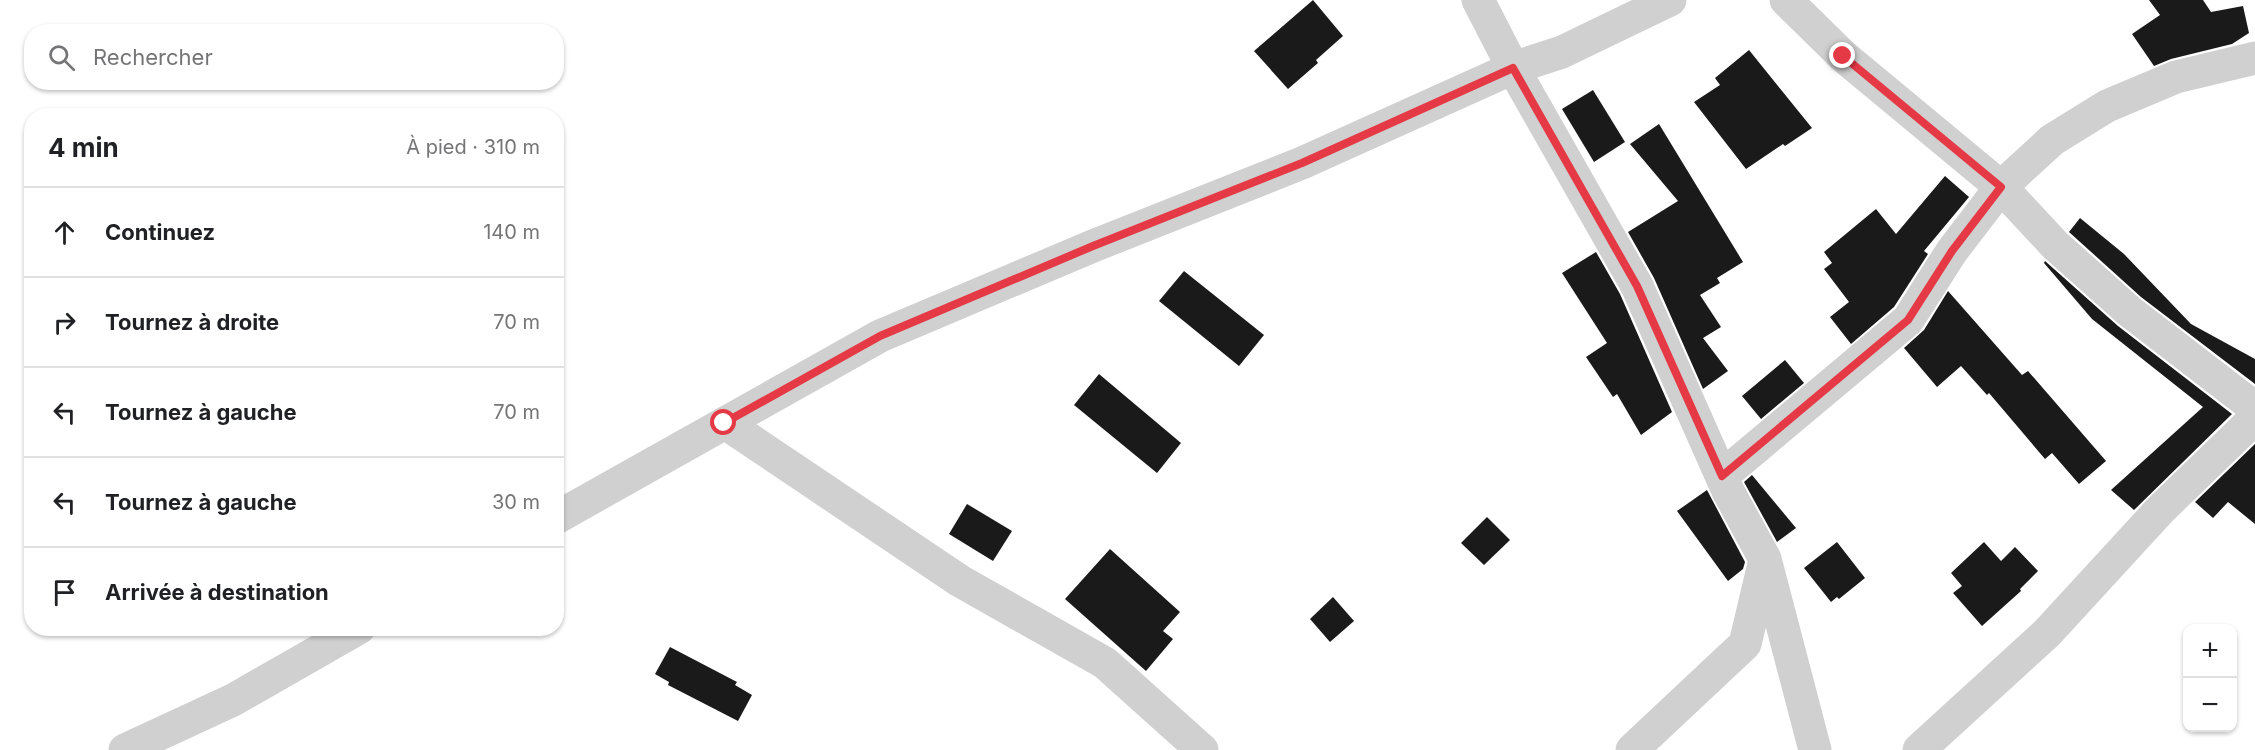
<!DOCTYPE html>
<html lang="fr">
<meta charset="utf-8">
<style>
:root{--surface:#fff;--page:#f6f6f6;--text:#202124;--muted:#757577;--line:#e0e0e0}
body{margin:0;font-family:Inter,sans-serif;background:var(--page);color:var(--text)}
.controls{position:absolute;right:18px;bottom:18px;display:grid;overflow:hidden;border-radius:12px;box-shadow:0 2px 4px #0004}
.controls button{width:54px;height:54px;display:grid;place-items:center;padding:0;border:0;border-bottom:2px solid var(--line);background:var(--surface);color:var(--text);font:30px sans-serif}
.stop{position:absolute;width:18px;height:18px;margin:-14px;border:4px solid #e63946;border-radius:50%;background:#fff}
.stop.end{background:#e63946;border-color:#fff;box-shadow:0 2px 6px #0008}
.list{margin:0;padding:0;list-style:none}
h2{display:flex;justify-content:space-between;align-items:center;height:78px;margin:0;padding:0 24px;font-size:26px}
h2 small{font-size:20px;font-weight:400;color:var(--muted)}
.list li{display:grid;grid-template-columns:39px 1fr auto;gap:18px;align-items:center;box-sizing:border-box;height:90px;padding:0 24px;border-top:2px solid var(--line)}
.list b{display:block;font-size:22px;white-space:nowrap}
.list em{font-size:20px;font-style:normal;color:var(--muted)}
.icon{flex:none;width:33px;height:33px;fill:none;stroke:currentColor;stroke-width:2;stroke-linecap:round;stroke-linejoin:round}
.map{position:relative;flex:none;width:2255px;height:750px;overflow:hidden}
.search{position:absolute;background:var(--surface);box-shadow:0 2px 4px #0004;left:24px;top:24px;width:540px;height:66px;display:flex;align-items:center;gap:15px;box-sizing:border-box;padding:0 21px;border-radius:24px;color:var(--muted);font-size:22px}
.panel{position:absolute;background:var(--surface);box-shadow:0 2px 4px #0004;left:24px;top:108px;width:540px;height:528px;border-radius:24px}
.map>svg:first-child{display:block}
.building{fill:#1a1a1a}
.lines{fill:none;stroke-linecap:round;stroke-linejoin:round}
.street{stroke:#d0d0d0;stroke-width:33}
.route{stroke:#e63946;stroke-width:8}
</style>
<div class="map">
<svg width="2255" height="750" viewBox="0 0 2255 750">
<rect width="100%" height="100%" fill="#fff"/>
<g class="building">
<path d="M1313,0L1343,36L1316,60L1318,63L1288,89L1254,51Z"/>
<path d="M2149,0H2203L2211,12L2243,6L2249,33L2232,44L2171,59L2154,66L2132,34L2160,15Z"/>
<path d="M1749,50L1812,128L1785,146L1783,144L1746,169L1694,102L1720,85L1715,78Z"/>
<path d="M1593,90L1625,142L1594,162L1562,109Z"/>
<path d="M1659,124L1743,262L1717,278L1720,283L1700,295L1721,327L1703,338L1728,371L1703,389L1654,278L1628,232L1678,201L1630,144Z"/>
<path d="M1945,176L1969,197L1924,251L1928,254L1894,307L1851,344L1830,317L1849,302L1824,269L1832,263L1824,252L1876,209L1896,234Z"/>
<path d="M2080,218L2124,254L2191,324L2255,359V384L2141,297L2069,232Z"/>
<path d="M1596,252L1620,294L1672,412L1641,435L1617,394L1613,397L1586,357L1607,343L1562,273Z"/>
<path d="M2045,261L2118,326L2232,414L2134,510L2111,490L2203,407L2092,319L2044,263Z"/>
<path d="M1184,271L1264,335L1239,366L1159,301Z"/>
<path d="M1948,291L2022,375L2028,371L2106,461L2079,484L2052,453L2045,459L1989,393L1987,395L1961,366L1937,387L1904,348L1924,330Z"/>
<path d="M1785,360L1804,383L1761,419L1742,396Z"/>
<path d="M1099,374L1181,443L1157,473L1074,405Z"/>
<path d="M2255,444V524L2228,502L2213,518L2195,502Z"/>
<path d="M1752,475L1796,528L1777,542L1744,482Z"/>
<path d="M1707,490L1745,562L1743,569L1728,581L1677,511Z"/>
<path d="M967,504L1012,531L993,561L949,534Z"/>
<path d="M1487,517L1510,540L1484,565L1461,543Z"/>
<path d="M1837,542L1865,578L1839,599L1837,597L1831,602L1804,568Z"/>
<path d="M1984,542L2001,561L2015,547L2038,571L2020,589L2021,591L1982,626L1953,593L1962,586L1951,573Z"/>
<path d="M1110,549L1180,612L1163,631L1173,639L1146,671L1065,599Z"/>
<path d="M1333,597L1354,621L1330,642L1310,619Z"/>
<path d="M670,647L737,682L735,685L752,695L738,721L668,685L669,682L655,674Z"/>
</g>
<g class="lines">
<g class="street">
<path d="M1478,0L1513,68L1637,286L1728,491L1765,559L1815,750"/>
<path d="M1786,0L1843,56L2001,187L2055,245L2129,311L2255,408"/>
<path d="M725,423L960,581L1105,663L1202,750"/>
<path d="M1722,476L1908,320L1952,251L2001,187L2052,140L2107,106L2176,77L2255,58"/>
<path d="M556,518L880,336L1093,246L1302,163L1513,68L1562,52L1670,0"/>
<path d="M125,750L233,700L359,628"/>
<path d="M1632,750L1745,644L1764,564"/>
<path d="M1919,750L2047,633L2160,510L2255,418"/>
</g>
</g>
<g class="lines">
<path class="route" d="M724,423L880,336L1093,246L1302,163L1513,68L1637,286L1722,476L1908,320L1952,251L2001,187L1843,56"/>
</g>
</svg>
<div class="controls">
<button>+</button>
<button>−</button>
</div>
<div class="stop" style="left:724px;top:423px"></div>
<div class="stop end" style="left:1843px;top:56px"></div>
<div class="search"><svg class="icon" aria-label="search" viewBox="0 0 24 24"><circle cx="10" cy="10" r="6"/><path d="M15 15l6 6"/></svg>Rechercher</div>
<section class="panel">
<h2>4 min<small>À pied · 310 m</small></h2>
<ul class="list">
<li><svg class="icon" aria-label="ahead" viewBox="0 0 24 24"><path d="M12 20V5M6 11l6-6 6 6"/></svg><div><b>Continuez</b></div><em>140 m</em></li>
<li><svg class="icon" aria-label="right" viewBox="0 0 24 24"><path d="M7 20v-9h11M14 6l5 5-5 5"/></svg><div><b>Tournez à droite</b></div><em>70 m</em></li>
<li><svg class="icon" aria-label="left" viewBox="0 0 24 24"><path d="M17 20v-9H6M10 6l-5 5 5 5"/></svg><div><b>Tournez à gauche</b></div><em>70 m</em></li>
<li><svg class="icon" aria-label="left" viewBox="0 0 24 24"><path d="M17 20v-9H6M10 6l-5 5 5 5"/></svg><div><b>Tournez à gauche</b></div><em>30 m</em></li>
<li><svg class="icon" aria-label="arrive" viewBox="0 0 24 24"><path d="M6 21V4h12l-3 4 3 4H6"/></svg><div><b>Arrivée à destination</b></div></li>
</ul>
</section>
</div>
